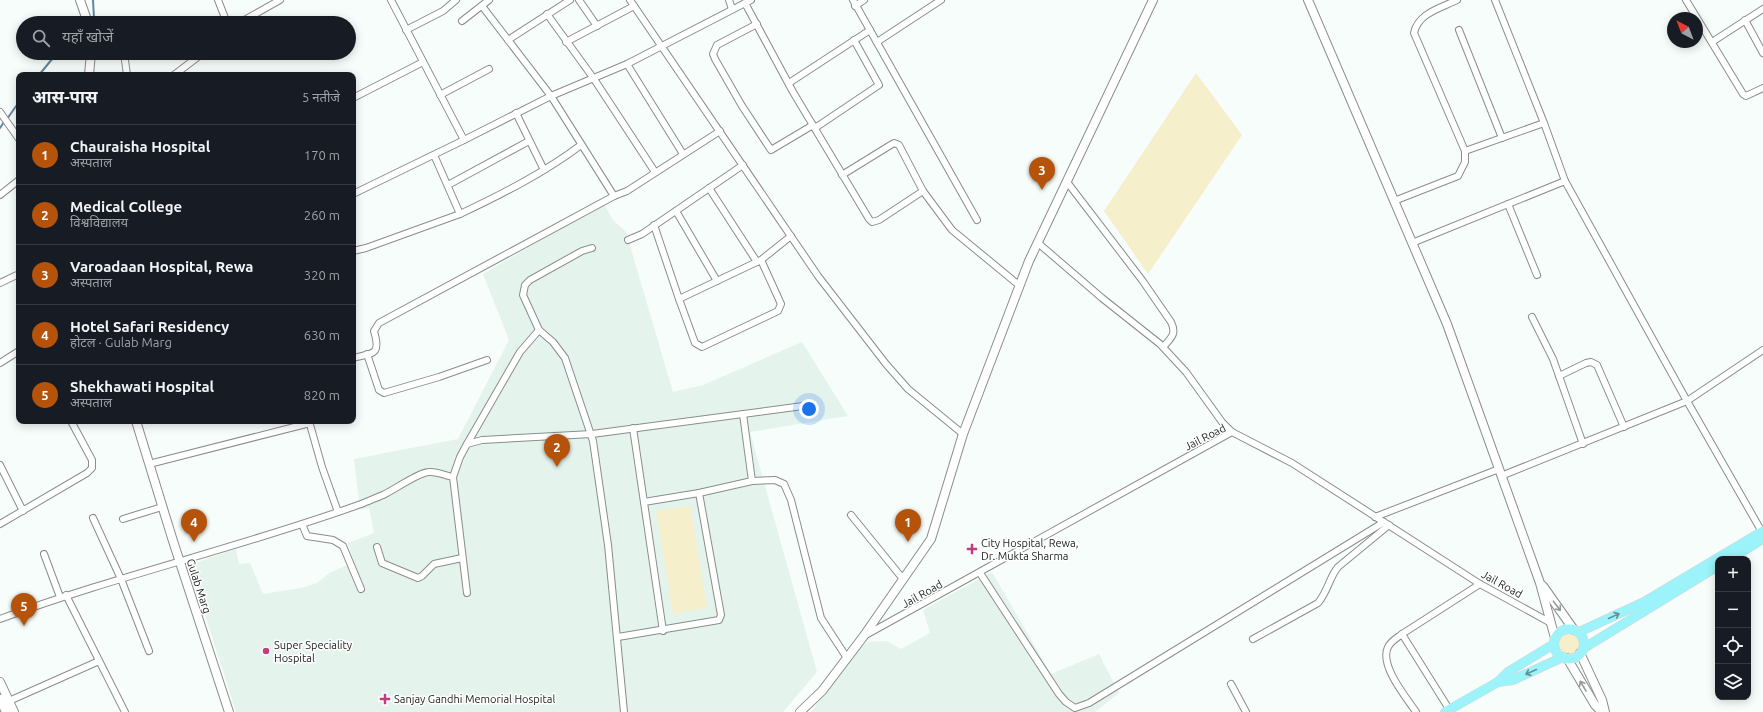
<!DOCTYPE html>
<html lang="hi">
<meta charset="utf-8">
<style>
:root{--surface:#171b24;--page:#20242c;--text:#f1f3f6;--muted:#9ea1a6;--line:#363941;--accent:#b45309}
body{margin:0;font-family:Ubuntu,"Noto Sans Devanagari",sans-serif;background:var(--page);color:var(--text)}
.controls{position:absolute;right:12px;bottom:12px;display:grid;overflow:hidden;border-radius:8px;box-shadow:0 2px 10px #0003}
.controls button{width:36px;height:36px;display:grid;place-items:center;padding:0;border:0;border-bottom:1px solid var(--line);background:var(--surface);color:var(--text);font:20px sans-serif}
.compass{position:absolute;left:1667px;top:12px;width:36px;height:36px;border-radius:50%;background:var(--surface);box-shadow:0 2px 10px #0003;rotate:318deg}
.you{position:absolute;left:809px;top:409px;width:14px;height:14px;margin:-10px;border:3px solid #fff;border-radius:50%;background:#1a73e8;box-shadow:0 0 0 6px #1a73e833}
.badge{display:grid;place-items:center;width:26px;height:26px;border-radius:50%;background:var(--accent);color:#fff;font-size:13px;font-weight:700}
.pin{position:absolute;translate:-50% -33px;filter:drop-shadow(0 1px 2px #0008)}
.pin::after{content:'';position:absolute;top:21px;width:14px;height:12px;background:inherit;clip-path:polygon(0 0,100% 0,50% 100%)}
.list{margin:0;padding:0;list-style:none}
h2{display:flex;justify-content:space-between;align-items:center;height:52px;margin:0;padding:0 16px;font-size:17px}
h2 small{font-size:13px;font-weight:400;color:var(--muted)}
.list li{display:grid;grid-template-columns:26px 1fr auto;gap:12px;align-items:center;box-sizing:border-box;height:60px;padding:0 16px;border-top:1px solid var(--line)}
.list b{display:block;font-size:15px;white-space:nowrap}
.list p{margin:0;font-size:13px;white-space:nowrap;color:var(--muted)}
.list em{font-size:13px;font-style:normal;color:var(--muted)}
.icon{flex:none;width:22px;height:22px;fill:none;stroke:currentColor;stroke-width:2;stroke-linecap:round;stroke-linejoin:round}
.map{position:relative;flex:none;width:1763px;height:712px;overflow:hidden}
.search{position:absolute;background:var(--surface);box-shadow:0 2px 10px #0003;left:16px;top:16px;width:340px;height:44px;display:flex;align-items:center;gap:10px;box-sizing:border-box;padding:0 14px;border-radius:22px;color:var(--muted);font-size:15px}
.panel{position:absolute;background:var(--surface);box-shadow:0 2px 10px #0003;left:16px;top:72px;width:340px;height:352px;border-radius:8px}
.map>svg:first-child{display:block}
.built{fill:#e5f3ed}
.green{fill:#f6efcc}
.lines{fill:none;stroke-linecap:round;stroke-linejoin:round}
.stream{stroke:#61889f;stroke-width:2}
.street-casing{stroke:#888e8b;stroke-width:8}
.secondary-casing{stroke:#888e8b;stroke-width:10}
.primary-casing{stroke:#d6d6d6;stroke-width:10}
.street{stroke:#fff;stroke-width:6}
.secondary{stroke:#fff;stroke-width:8}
.primary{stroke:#9cf3fa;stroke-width:9}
.oneway{stroke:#989998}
.oneway2{stroke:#629296}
.poi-dot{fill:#c23d80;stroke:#fff;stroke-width:1.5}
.labels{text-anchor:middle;stroke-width:3;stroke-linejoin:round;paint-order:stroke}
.street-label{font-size:11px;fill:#1a1c1b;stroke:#fff}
.poi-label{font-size:11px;fill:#1a1c1b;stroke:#fff;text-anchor:start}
</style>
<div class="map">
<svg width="1763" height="712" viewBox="0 0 1763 712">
<rect width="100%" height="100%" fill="#f7fdfa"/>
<g class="built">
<path d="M605,206L613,220L626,232L673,392L703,385L802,342L848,416L750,432L817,672L783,712H236L189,565L236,549L239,564L250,563L263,594L301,588L317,583L329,573L354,562L348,543L374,533L369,508L360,510L354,459L458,439L509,340L483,274L596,208Z"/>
<path d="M992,572L1051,674L1099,654L1119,693L1095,712H811L857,651L867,642L887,641L901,649L930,633L923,610Z"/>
</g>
<g class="green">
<path d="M1196,73L1242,135L1148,274L1104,211Z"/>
<path d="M690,506L707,608L673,614L656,511Z"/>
<circle cx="1569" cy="644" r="11"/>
</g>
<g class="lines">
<g class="stream">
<path d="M89,23L94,18L93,0"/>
<path d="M39,75L57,53"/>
<path d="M7,119L19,102"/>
<path d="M0,128L4,122"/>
</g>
<g class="street-casing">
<g id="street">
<path d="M218,0L227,23"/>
<path d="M391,0L464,140"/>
<path d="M579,0L597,26"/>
<path d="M630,0L818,276L886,364L908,389L963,434"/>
<path d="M729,0L732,9"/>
<path d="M853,0L977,220"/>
<path d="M1495,0L1544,123L1565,181"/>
<path d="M1686,0L1743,94L1746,96L1763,88"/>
<path d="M745,3L793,92L869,219L872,222L879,220L923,191"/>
<path d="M482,6L551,96L614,196"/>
<path d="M855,6L864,0"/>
<path d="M547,14L594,79L655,172"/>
<path d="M1745,20L1763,53"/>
<path d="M462,21L489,0"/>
<path d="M239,23L280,0"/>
<path d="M757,24L717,45L713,54L715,59L742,106L771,150L813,125"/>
<path d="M406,30L443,11L456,0"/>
<path d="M1459,30L1502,138"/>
<path d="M508,40L570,0"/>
<path d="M566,42L634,6"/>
<path d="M877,42L941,0"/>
<path d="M1712,42L1763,9"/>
<path d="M124,53L127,75"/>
<path d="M627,64L683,154"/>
<path d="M174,75L203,53"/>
<path d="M789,83L870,30"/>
<path d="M440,95L489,69"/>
<path d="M353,98L423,62"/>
<path d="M0,112L19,139"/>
<path d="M516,113L544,170"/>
<path d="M815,128L879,85L854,40"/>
<path d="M1465,151L1544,123"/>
<path d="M842,175L889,146L894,143L899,145L923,191L952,230L1020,286"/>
<path d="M1067,182L1142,280L1171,322C1177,334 1171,338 1163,347"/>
<path d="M448,185L529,141"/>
<path d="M709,188L757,262"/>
<path d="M353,194L464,140L551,96L627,64L751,0"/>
<path d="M0,195L19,180"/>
<path d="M1394,201L1458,176L1465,162V151L1414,33C1418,13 1441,8 1457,0"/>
<path d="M1508,204L1537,275"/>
<path d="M676,211L717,281"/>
<path d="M460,214C502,194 544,173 581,145"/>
<path d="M654,225L679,299L761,260L791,236"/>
<path d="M628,240L642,234L743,165"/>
<path d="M1038,243L1102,298L1160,344L1186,372L1222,422L1232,432"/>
<path d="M1412,243L1565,181L1687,401L1762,532"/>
<path d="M592,248L582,251L530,280L525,285L523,295L539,330L553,342L565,358L593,441L608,545L624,712"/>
<path d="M353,251L366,248L460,214L434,155"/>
<path d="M0,283L19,274"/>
<path d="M679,299L695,343L702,347L778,311L781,304L761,260"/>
<path d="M1532,317L1553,359L1583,444"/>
<path d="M367,354L379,390L384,393L439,377L487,360"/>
<path d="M353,358C374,353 381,355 374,331L379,323L614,196L627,191L720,131"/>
<path d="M0,363L19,351"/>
<path d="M1559,376L1586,363L1591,362L1597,365L1624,427"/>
<path d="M309,421L322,467L338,512"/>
<path d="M633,428L663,631"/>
<path d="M467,444L520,352L539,330"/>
<path d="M149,464L310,423"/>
<path d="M0,465L23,511"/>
<path d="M1501,476L1687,401L1763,350"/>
<path d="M752,481L775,480L784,484L791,500L821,618L847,658"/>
<path d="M644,502L699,493L752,481L743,414"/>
<path d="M851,515L903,579"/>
<path d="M1375,517L1499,469"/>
<path d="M93,518L121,579L149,651"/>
<path d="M123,519L162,507"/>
<path d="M0,524L87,473L92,468V460L71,421"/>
<path d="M302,524L307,536L333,540L343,546L361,589"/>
<path d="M377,547L382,563L418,578L422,576L434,564L462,558"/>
<path d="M44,554L60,597"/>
<path d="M980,573L1059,694L1066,702L1075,708L1089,703L1384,522"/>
<path d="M467,593L453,477L460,457L467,444L482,440L592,434L803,406"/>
<path d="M66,595L125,712"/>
<path d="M0,619C119,575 242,547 361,504C368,501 376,498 383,495C394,490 419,472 429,472C437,471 446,476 453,477"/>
<path d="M1402,634C1397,638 1391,641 1388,647C1379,665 1406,697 1416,712"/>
<path d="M864,636L1232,432L1292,463L1480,584L1551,623"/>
<path d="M618,637L719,620L721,615L699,493"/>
<path d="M1253,639L1318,603C1328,591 1329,578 1338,567L1389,525"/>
<path d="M1231,684L1246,712"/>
<path d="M9,701L99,661"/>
<path d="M1449,709L1402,634L1480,584"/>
</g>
</g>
<g class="secondary-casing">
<g id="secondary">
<path d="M80,0L88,23"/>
<path d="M1308,0L1447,324L1540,583L1555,638"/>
<path d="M89,75L91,53"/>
<path d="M136,421L173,541L229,712"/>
<path d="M1543,586L1574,630"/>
<path d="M1580,653L1602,700L1605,712"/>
<path d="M1567,658L1595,705L1602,712"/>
<path d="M0,682L14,712"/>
<path d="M0,699L6,712"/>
<path d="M800,712L822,691L863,637L931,539L963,434L1029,261L1153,0"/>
</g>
</g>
<g class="primary-casing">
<g id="primary">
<path d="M1730,559L1763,539"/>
<circle cx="1569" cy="644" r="15"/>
<path d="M1579,632L1644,602L1763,531"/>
<path d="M1584,648L1718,566"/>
<path d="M1498,682L1513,680L1563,657"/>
<path d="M1445,712L1498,682L1508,672L1554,644"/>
</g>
</g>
<use href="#street" class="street"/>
<use href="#secondary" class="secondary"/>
<use href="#primary" class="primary"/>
</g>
<defs><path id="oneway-shaft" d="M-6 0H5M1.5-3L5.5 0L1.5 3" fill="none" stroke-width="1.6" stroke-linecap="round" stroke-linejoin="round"/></defs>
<g class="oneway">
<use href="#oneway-shaft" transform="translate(1557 606) rotate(53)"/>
<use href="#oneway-shaft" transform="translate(1583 686) rotate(-121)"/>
</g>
<g class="oneway2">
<use href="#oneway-shaft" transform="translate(1614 616) rotate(-25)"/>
<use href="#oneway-shaft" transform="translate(1531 672) rotate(156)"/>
</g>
<g class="poi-dot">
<path d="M970 543h4v4h4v4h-4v4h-4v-4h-4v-4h4z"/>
<circle cx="266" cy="651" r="4"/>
<path d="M383 693h4v4h4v4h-4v4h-4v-4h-4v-4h4z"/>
</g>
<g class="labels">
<g class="street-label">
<text transform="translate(1205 437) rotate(-27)" y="4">Jail Road</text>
<text transform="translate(1502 584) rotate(29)" y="4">Jail Road</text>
<text transform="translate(199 586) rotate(72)" y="4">Gulab Marg</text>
<text transform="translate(922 594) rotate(-29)" y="4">Jail Road</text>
</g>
<g class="poi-label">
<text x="981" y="547">City Hospital, Rewa,<tspan x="981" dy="13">Dr. Mukta Sharma</tspan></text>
<text x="274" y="649">Super Speciality<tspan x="274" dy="13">Hospital</tspan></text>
<text x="394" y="703">Sanjay Gandhi Memorial Hospital</text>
</g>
</g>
</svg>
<div class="controls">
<button>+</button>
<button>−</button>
<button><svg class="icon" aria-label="locate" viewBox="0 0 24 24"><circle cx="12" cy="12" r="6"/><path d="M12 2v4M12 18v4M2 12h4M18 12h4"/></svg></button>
<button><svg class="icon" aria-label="layers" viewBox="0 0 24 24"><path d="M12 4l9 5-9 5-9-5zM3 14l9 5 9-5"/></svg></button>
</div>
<svg class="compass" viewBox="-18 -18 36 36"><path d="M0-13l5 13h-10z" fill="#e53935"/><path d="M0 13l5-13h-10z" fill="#9ea1a6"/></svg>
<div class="you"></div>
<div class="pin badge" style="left:908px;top:542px">1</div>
<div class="pin badge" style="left:557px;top:467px">2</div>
<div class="pin badge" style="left:1042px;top:190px">3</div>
<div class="pin badge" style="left:194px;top:542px">4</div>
<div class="pin badge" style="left:24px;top:626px">5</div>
<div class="search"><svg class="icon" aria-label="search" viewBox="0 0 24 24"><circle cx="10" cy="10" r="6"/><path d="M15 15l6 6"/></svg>यहाँ खोजें</div>
<section class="panel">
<h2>आस-पास<small>5 नतीजे</small></h2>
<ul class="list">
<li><span class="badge">1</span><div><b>Chauraisha Hospital</b><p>अस्पताल</p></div><em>170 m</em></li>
<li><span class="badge">2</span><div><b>Medical College</b><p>विश्वविद्यालय</p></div><em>260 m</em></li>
<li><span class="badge">3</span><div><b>Varoadaan Hospital, Rewa</b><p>अस्पताल</p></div><em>320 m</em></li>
<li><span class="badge">4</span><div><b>Hotel Safari Residency</b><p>होटल · Gulab Marg</p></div><em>630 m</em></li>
<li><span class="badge">5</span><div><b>Shekhawati Hospital</b><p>अस्पताल</p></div><em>820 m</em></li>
</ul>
</section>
</div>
